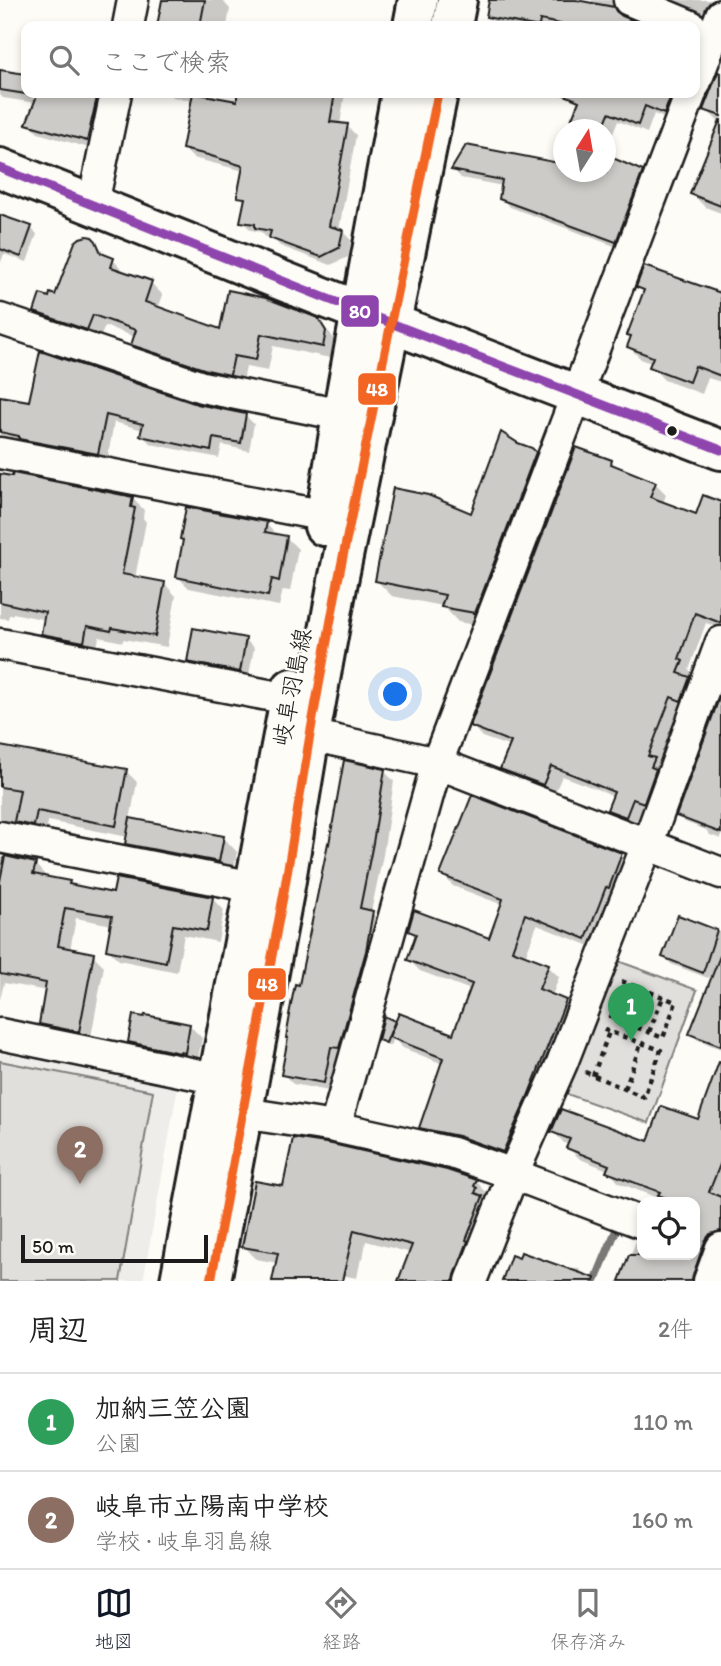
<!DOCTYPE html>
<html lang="ja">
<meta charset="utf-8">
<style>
:root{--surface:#fff;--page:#f6f6f6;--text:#222;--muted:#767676;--line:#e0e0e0;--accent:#111827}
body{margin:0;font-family:Itim,"Klee One",sans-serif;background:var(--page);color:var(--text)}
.controls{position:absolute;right:21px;bottom:21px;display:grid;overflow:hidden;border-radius:14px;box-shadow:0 4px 10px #0003}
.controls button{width:63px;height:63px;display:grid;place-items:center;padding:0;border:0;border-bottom:2px solid var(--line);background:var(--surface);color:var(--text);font:35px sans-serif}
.compass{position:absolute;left:553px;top:119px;width:63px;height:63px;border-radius:50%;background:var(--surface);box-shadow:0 4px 10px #0003;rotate:11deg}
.scale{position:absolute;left:21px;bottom:18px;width:187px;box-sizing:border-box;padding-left:7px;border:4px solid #1c1c1c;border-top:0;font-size:19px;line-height:24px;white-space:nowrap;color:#1c1c1c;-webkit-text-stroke:5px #fdfcf7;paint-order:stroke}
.you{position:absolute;left:396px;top:695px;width:24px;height:24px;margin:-18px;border:5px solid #fff;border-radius:50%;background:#1a73e8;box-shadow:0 0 0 10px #1a73e833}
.badge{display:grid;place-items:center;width:46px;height:46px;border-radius:50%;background:var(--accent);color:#fff;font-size:23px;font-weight:700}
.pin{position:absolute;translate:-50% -58px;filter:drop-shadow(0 2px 4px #0008)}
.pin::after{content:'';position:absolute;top:37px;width:24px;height:21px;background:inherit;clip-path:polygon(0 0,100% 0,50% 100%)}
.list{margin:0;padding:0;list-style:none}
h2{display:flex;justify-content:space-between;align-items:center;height:91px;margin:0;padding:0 28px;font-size:30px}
h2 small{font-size:23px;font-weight:400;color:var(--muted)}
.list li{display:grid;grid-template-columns:46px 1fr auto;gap:21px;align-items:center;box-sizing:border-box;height:98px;padding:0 28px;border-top:2px solid var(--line)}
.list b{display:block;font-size:26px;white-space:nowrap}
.list p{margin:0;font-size:23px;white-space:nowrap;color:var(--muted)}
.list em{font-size:23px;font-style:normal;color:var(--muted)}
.icon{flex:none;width:38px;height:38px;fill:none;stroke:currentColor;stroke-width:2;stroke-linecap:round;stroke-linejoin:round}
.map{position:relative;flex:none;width:721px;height:1281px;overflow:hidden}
.search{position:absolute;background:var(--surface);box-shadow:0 4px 10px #0003;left:21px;right:21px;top:21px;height:77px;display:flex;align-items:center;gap:18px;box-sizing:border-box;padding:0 24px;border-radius:14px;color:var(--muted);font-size:26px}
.sheet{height:287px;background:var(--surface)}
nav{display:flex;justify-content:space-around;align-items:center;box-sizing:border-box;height:98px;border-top:2px solid var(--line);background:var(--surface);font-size:19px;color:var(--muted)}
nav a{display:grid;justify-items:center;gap:4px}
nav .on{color:var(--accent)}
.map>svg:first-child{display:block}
.built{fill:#eeede9}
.green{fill:#e0dfdb;stroke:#7e7e7c;stroke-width:2}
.shadow{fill:#0003}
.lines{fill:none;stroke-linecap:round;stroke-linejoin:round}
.stream{stroke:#797876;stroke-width:8}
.building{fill:#cccbc8;stroke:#1c1c1c;stroke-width:2}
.street-casing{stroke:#1c1c1c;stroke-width:35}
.secondary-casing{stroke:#1c1c1c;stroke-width:44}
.path{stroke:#1c1c1c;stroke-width:4.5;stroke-dasharray:5 5;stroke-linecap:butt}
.street{stroke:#fdfcf7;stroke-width:30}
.secondary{stroke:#fdfcf7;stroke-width:38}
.bus-1-casing{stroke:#fdfcf7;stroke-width:14}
.bus-2-casing{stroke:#fdfcf7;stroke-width:14}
.bus-1{stroke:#8e44ad;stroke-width:9}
.bus-2{stroke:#f26522;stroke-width:9}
.bus-dot{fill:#1c1c1c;stroke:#fdfcf7;stroke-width:2.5}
.labels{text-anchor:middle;stroke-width:5;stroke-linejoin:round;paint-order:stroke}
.street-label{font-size:24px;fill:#1c1c1c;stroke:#fdfcf7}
.line-badge{stroke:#fdfcf7;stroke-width:2.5}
.badge-label{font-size:19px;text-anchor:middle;font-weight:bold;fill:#fff}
</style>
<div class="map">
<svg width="721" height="1281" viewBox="0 0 721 1281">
<rect width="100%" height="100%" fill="#fdfcf7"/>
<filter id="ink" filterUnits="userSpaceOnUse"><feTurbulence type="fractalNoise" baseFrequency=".0143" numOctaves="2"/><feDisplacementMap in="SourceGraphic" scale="14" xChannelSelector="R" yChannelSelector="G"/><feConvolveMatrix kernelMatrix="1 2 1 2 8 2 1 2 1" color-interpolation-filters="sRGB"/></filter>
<g filter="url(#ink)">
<path class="built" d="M0,1053L178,1087L143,1281H0Z"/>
<g class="green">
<path d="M618,961L697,990L649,1123L561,1092Z"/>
<path d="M0,1061L153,1091L120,1281H0Z"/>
</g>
<g class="shadow">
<path d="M164,0H222L230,9L227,26H159Z"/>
<path d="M491,0H567L591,5L592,0H623L620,12L622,18L642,26H501L497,25L488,17Z"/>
<path d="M665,0H721V9L708,18Z"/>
<path d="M0,72L26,76V93H111L96,150L38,133L28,123L36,103L3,98L0,95Z"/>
<path d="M721,75V213L705,207L692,194L720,123L705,109Z"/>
<path d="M169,93H215L214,98L266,112L269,93H345L340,125L347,126L356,135L339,230L342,231L351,240L348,257L331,265L280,246L272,238L266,237L261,232L251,230L242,221L246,202L239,196L244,171L193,158L184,149L193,101L173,97Z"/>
<path d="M584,93H685L673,122L654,114L647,133L618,121L606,151V130H569Z"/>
<path d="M564,142V172H606V157L642,173L650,181L625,250L510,207L501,198L503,186L461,178L453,169L554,164Z"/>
<path d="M0,217L31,228L37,234L27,262L4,254L0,264Z"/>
<path d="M95,242L109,258L113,260L125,272L151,283L163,295L158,309L222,332L317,320L330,333L337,344L335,359L273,346L268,371L246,367L242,386L145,356L133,344L135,337L105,326L99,341L48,324L36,311L50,299L56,297Z"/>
<path d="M638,286L721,295V382L708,378L702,394L664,380L651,366L652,363L642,360L629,347L645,293Z"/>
<path d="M0,397L30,403L196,405L245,415L254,424L249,451L222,445L219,458L151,444L142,435L143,430L114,422L107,462L13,441L9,436L0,435Z"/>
<path d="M517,444L532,449L551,469L491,628L458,622L443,606L392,596L377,581L472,515Z"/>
<path d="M611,462L618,468L655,483L666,494L663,504L697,517L721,504V623L719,628L706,623L689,670L693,673L690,680L700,689L682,707L659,765L665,770L654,813L644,809L637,827L620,821L609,810L613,797L599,790L562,776L554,795L513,779L502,768L511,747L482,737L472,726Z"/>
<path d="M0,476L132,498L144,510L143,518L146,522L135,578L164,583L176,596L167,647L123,639V642L99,637L96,653L55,646L43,633L46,620L13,613L12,615H9L8,619L0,618Z"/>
<path d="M266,524L278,536L286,537L298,549L290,591L283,590L279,606L189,588L177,576L184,542L182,539Z"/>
<path d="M245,639L254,648L248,680L198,670L189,661Z"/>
<path d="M721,698V839L710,835L706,830L685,822L678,815Z"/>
<path d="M0,747L126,771L137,782L130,820L224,838L237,852L233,875L140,857L127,843L128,837L48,821L45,836H0Z"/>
<path d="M384,771L394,781L383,855L371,912L382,923L334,1092L293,1084L283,1074L300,987Z"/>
<path d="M621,855L632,866L598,949L537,925L525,957L548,966L559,977L552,996L565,1001L577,1013L515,1163L432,1139L421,1127L443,1064L403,1048L393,1038L390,1046L384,1043L380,1039L394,1022L396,1024L454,1036L471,990L420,971L409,960L417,938L410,931L490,940L503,905L453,886L442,874Z"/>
<path d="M0,857L35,864L46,876V878L69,882L73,887L115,895L212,898L224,910L218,942L184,935L177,972L119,960L107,949L112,925L76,918L70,950L93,955L104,966L90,1043L52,1035L40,1023L47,991L4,983L0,1000Z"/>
<path d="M679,917L721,933V966L708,978L671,964L664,957Z"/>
<path d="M721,1008V1049L698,1040L691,1034Z"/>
<path d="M189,1025L202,1038L197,1064L142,1054L129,1042Z"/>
<path d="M721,1086V1246L706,1281H621L636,1241L642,1242V1255H695V1202H668L619,1183L608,1170L580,1159L568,1148L570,1145L564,1143L553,1131L649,1144L699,1122Z"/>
<path d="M476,1181L488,1194L486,1199L489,1201L469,1281H400L411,1253L366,1241L363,1259L361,1258L357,1278L309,1269L306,1281H274L278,1263L256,1259L244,1246L284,1188Z"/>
<path d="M561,1268L579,1269L591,1281H504Z"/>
</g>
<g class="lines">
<path class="stream" d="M595,1281L617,1228"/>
</g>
<g class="building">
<path d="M162,0H205L200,26H157Z"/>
<path d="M489,0H576L614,7L616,11L622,16L646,26H570L540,20L539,26H534L486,17Z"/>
<path d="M0,70L26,74V94L0,90Z"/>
<path d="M718,72L721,73V116L703,110Z"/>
<path d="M38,93H98L87,141L26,124Z"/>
<path d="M193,93L237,101V93H335L330,122L348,124L329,226L343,230L339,248L321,257L269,238L271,231L255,228V224L240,222L245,198L237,197L243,166L208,155L182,149Z"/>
<path d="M560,93H672L664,114L645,106L638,125L609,113L602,130H567L579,101Z"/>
<path d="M720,120H721V206L690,194Z"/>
<path d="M466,145L564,164V172H606V155L643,171L616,242L499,199L502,180L451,170Z"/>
<path d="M0,215L32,226L21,257L0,249Z"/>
<path d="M87,236L92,237L96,241L101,253L114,258L111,267L152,281L145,302L220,329L228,290L266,298L318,318L326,331L323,347L261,334L256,360L234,356L230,375L207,370L131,345L136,330L93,315L87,330L34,312L40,294L49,297L50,293L55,295L75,242L80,238Z"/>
<path d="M644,266L721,293V376L695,366L689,382L649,367L653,357L627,347L631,336L627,335L644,290L636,287Z"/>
<path d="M40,351L197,404L246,414L241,443L213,438L211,451L140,436L143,424L106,415L98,454L19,439V436L0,432V396L29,401Z"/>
<path d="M501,432L518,443L532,448L536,452L475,613L441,607L445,595L375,581L393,488L428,495L471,513Z"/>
<path d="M576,447L612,460L611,464L656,482L650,497L696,514L703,495L721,502V623L695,613L679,659L683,661L678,673L690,677L681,701L671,697L648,756L655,758L651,767L656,769L644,803L633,799L626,817L607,810L614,792L589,782V781L551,766L543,785L500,769L511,742L470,726Z"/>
<path d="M13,473L133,497L131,507L135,508L122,574L165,582L155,636L112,628L111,631L87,626L84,642L41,634L45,612L0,602V474L12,476Z"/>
<path d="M186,507L267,522L265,532L287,536L279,581L272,579L268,596L176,577L183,540L180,539Z"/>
<path d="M193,628L246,638L240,672L187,662Z"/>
<path d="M721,693V833L676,816Z"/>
<path d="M0,746L127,769L116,826L37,811L34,826L14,822L20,790L0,787Z"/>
<path d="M344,760L385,769L373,843L360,908L373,911L366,951L339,1048L331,1047L324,1083L281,1075L288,1038H286L290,1015H289L295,984L299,985L328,843L329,844Z"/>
<path d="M472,795L622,853L609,888L606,887L586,939L525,914L512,950L549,964L539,989L566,1000L528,1096L503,1152L458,1136L419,1128L443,1058L389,1037L399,1013L453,1034L472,984L407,960L416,934L408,931L414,910L489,938L503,899L440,875Z"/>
<path d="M130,818L224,836L219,862L125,844Z"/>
<path d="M5,856L36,863L33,874L70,881L69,884L113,893L116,878L213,897L207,931L173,925L166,962L106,950L112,916L65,908L58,946L94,953L79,1032L39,1024L46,983L0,974V881Z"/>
<path d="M678,915L717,930L703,973L662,957Z"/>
<path d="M720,956H721V1046L689,1034Z"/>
<path d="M133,1015L144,1017L145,1015L190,1024L185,1053L180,1052V1053L128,1042Z"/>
<path d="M384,1016L395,1021L386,1043L378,1040Z"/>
<path d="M719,1062L721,1063V1162L709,1192L721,1197V1231L710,1234L705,1241L693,1275L692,1281H619L629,1255H695V1202H677L658,1195L660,1192L606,1172L609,1165L566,1148L570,1139L551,1132L561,1109L648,1141L661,1106L698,1119Z"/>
<path d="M293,1138L332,1144L447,1170L477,1180L474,1186L477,1188L475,1193L483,1196L466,1240L468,1241L455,1275L454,1281H398L412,1245L354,1230L342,1281H272L278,1253L242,1247L255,1181L283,1186Z"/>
<path d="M521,1252L595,1278L594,1281H502L511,1255L519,1258Z"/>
</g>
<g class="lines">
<g class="street-casing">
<g id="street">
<path d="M629,0L691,26"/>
<path d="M128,26L133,0"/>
<path d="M695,84L721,15"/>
<path d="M93,204L116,93"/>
<path d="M0,319L202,387L342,415"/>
<path d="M0,453L326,516"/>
<path d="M0,644L289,699"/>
<path d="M310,735L437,763L721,873"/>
<path d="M0,837L254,887"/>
<path d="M0,1034L219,1079"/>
<path d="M243,1113L335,1127L452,1153L513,1174L642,1223"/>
<path d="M335,1127L437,763L691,93"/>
<path d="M471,1281L513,1174L562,1063L647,845L721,642"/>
<path d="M709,1281L721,1248"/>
</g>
</g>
<g class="secondary-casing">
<g id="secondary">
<path d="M413,26L418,0"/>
<path d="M452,26L457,0"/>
<path d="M0,168L323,297L721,450"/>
<path d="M324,526L342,415L401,93"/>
<path d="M180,1281L292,688"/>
<path d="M211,1281L284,892L310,735L338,581L438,93"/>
</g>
</g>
<g class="path">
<path d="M609,1016L663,1038L676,1002L621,981"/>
<path d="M613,1018L624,986"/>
<path d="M649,1032L663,997"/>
<path d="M585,1072L644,1097L661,1050L602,1029"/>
<path d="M593,1076L609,1032"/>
<path d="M625,1089L641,1043"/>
</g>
<use href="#street" class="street"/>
<use href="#secondary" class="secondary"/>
<g class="bus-1-casing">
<path id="bus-1" d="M0,168L323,297L721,450"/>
</g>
<g class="bus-2-casing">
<path id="bus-2" d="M211,1281L284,892L310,735L338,581L438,93"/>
</g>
<use href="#bus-1" class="bus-1"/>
<use href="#bus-2" class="bus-2"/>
</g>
</g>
<circle class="bus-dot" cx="672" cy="431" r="6"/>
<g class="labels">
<g class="street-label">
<text transform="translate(292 687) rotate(-79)" y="8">岐阜羽島線</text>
</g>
</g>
<g class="line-badge">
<rect x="340" y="294" width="40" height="34" rx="7" fill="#8e44ad"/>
<rect x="357" y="372" width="40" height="34" rx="7" fill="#f26522"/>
<rect x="247" y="967" width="40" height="34" rx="7" fill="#f26522"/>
</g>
<g class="badge-label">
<text x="360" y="318">80</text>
<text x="377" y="396">48</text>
<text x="267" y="991">48</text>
</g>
</svg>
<div class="controls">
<button><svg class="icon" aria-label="locate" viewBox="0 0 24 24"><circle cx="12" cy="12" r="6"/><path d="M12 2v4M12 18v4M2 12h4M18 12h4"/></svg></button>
</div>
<svg class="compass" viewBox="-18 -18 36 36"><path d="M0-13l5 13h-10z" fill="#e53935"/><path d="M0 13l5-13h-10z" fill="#767676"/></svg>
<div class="scale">50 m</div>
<div class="you"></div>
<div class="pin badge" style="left:631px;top:1041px;background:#2e9e5b">1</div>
<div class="pin badge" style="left:80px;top:1184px;background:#8d6e63">2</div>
<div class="search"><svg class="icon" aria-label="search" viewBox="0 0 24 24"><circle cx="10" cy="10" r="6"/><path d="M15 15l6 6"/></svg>ここで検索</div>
</div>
<section class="sheet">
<h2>周辺<small>2件</small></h2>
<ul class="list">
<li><span class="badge" style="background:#2e9e5b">1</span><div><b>加納三笠公園</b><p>公園</p></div><em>110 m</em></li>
<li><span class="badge" style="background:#8d6e63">2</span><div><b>岐阜市立陽南中学校</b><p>学校 · 岐阜羽島線</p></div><em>160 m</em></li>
</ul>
</section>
<nav>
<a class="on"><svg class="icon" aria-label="map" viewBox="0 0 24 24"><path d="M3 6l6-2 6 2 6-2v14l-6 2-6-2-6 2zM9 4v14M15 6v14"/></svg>地図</a>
<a><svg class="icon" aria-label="directions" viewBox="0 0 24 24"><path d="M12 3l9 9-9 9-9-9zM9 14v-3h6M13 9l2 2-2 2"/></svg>経路</a>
<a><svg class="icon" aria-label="saved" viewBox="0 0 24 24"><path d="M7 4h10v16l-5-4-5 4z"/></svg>保存済み</a>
</nav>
